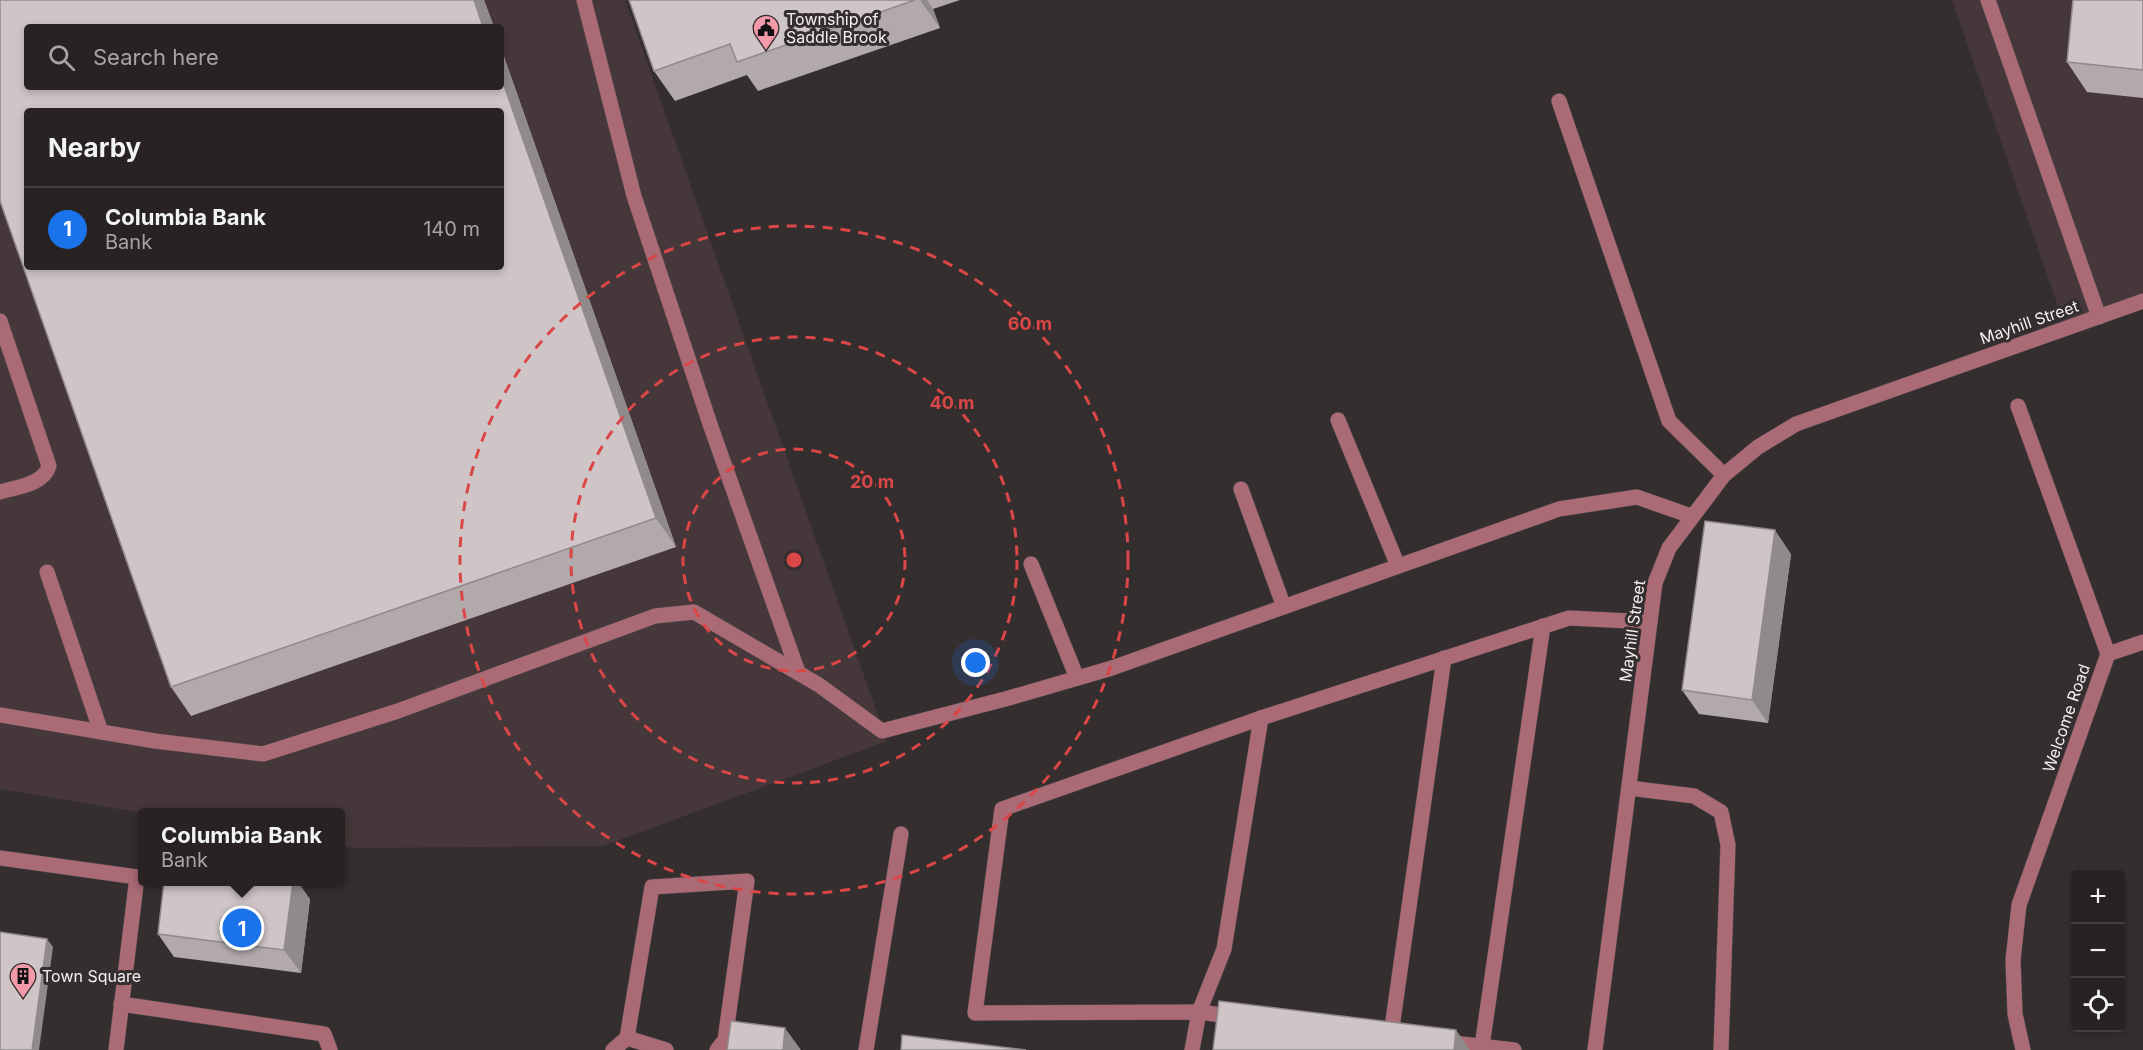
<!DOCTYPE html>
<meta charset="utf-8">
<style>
:root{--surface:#282223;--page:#302a2b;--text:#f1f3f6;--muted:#a5a4a6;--line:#443f41;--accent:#1a73e8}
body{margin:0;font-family:Inter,sans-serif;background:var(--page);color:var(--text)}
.controls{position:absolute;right:18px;bottom:18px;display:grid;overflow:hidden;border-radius:6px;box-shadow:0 3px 9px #0003}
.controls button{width:54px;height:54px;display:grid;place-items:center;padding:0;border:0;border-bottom:2px solid var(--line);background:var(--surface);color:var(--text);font:30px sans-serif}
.you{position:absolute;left:976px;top:663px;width:21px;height:21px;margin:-15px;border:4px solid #fff;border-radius:50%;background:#1a73e8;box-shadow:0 0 0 9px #1a73e833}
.badge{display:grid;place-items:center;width:39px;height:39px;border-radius:50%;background:var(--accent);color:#fff;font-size:20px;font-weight:700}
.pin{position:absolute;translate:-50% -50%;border:3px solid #fff;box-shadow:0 2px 6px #0006}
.popup{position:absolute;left:138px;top:808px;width:207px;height:78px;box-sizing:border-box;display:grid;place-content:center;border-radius:6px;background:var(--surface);filter:drop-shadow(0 2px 4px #0005);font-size:20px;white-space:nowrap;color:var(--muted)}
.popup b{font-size:22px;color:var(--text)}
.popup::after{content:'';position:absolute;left:50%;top:100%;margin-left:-12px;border:12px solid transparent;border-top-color:var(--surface)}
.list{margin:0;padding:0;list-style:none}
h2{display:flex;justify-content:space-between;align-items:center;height:78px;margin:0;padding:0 24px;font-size:26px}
h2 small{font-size:20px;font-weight:400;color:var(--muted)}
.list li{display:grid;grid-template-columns:39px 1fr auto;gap:18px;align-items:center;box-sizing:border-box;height:84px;padding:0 24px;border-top:2px solid var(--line)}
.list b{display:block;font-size:22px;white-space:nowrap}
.list p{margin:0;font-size:20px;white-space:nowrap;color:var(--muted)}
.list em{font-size:20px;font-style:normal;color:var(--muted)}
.icon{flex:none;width:33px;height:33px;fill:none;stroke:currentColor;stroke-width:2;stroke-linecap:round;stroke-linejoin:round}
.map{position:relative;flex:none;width:2143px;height:1050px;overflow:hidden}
.search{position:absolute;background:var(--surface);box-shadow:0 3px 9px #0003;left:24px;top:24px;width:480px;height:66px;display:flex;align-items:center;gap:15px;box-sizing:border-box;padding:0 21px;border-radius:6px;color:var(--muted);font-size:22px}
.panel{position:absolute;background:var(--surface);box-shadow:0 3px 9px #0003;left:24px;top:108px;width:480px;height:162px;border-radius:6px}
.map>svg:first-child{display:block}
.built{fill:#46383a;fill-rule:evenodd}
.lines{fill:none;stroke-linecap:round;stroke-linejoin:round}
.minor-casing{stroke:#50494a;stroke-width:16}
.minor{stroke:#aa6a76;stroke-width:15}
.wall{fill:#b2a9aa}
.shaded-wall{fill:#918a8b}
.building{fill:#cfc5c6;stroke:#918a8b;stroke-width:1.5;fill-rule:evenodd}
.ring{fill:none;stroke:#db4646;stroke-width:3;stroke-dasharray:10 8}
.labels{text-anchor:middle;stroke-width:6;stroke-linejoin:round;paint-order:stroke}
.poi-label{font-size:16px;fill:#f5f0f1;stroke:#352e2f;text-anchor:start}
.street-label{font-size:16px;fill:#f5f0f1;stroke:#352e2f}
.centre{fill:#db4646;stroke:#352e2f;stroke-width:3}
.ring-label{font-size:18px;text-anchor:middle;font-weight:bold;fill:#db4646;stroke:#352e2f;stroke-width:6;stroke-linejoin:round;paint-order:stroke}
</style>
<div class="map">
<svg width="2143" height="1050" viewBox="0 0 2143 1050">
<rect width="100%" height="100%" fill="#352e2f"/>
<g class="built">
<path d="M0,0H625L887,741L603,846L352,848L341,846V812L143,813L0,789ZM27,27H501V87H27ZM27,111H501V267H27Z"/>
<path d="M1952,0H2143V308L2068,335Z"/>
</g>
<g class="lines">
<g class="minor-casing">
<g id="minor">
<path d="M584,0L634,196L711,427L798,672"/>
<path d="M1988,0L2099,317"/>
<path d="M1559,101L1669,421L1724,475"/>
<path d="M0,321L49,466C43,485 17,487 0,492"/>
<path d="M2018,406L2108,654L2019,905L2013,960L2015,1014L2023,1050"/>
<path d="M1338,420L1398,566"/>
<path d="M1241,489L1284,607"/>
<path d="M1031,564L1077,678"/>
<path d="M47,572L101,732"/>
<path d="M2108,654L2143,642"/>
<path d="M0,715L155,741L263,754L398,711L655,616L694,612L819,685L882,731L1009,698L1112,668L1559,509L1637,497L1691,516"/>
<path d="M1629,788L1694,796L1721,812L1728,845L1721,1050"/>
<path d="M0,858L137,877L116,1050"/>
<path d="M121,1004L324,1034L330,1050"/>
<path d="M1237,1017L1199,1012L975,1013L1002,809L1261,718L1569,618L1650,622"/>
<path d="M1391,1035L1444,658"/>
<path d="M627,1038L666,1050"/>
<path d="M1445,1042L1514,1050"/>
<path d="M1482,1046L1543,626"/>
<path d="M613,1050L627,1038L652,887L747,881L725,1040L717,1050"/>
<path d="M866,1050L901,834"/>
<path d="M1192,1050L1199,1012L1224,949L1261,718"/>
<path d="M1595,1050L1655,583L1669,548L1724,475L1758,447L1796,424L2143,301"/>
</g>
</g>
<use href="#minor" class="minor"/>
</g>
<g class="wall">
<path d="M0,0H484L494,27H27L501,87V48L676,547L191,716L171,687Z"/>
<path d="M629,0H960L933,9L940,28L758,91L747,75L675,101L654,71Z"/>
<path d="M2143,0V98L2087,92L2067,62Z"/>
<path d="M1791,554L1768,723L1699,714L1682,690Z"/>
<path d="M310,899L301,973L174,957L158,934Z"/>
</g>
<g class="shaded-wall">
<path d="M474,0H484L494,27H483Z"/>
<path d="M920,0H927L933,9L940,28Z"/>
<path d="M501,48L676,547L656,518L501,77Z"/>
<path d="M1775,530L1791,554L1768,723L1752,700Z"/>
<path d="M293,882H298L310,899L301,973L284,950Z"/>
<path d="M47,939L53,947L39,1050H32Z"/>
<path d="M785,1028L801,1050H783Z"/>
<path d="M1456,1030L1470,1050H1454Z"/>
</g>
<g class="building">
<path d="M0,0H474L483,27H27V87H501V77L656,518L171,687L0,201ZM27,111H501V267H27Z"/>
<path d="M629,0H915L737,62L730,44L654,71Z"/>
<path d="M2073,0H2143V70L2067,62Z"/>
<path d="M1705,521L1775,530L1752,700L1682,690Z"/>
<path d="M191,810L212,813H190Z"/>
<path d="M164,882H293L284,950L158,934Z"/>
<path d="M0,932L47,939L32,1050H0Z"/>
<path d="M1219,1001L1456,1030L1454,1050H1213Z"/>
<path d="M731,1021L785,1028L783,1050H727Z"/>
<path d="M902,1035L1026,1050H901Z"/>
</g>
<g class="ring">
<circle cx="794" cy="560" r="111"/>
<circle cx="794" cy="560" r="223"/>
<circle cx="794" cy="560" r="334"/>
</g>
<defs>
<g id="civic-pin" transform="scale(1.35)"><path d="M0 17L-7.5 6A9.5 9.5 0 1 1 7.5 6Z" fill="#f39aaa" stroke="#352e2f"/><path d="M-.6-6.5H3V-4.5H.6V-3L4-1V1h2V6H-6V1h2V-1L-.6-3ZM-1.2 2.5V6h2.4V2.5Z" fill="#111"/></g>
<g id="building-pin" transform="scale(1.35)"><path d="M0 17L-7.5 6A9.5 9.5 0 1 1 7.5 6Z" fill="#f39aaa" stroke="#352e2f"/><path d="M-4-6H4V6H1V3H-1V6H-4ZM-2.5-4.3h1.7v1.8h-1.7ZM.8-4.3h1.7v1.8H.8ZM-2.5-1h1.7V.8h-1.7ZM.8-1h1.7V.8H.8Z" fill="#111"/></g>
</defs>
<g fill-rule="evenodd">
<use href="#civic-pin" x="766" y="28"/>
<use href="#building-pin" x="23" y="976"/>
</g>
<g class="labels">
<g class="poi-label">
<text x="786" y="25">Township of<tspan x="786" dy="18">Saddle Brook</tspan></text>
<text x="42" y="982">Town Square</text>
</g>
<g class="street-label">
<text transform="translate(2029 322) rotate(-19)" y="6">Mayhill Street</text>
<text transform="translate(1632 631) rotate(-82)" y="6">Mayhill Street</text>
<text transform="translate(2066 718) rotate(-71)" y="6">Welcome Road</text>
</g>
</g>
<circle cx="794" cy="560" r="9" class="centre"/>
<g class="ring-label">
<text x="1030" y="330">60 m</text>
<text x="952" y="409">40 m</text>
<text x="872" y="488">20 m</text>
</g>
</svg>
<div class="controls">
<button>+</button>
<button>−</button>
<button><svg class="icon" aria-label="locate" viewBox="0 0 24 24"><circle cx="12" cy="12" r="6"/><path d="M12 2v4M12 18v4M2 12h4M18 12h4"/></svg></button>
</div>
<div class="you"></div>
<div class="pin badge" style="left:242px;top:928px">1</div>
<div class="popup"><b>Columbia Bank</b>Bank</div>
<div class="search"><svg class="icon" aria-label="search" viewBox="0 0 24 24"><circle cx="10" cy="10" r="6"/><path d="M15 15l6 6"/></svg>Search here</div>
<section class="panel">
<h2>Nearby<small></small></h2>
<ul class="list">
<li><span class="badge">1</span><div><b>Columbia Bank</b><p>Bank</p></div><em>140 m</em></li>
</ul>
</section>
</div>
